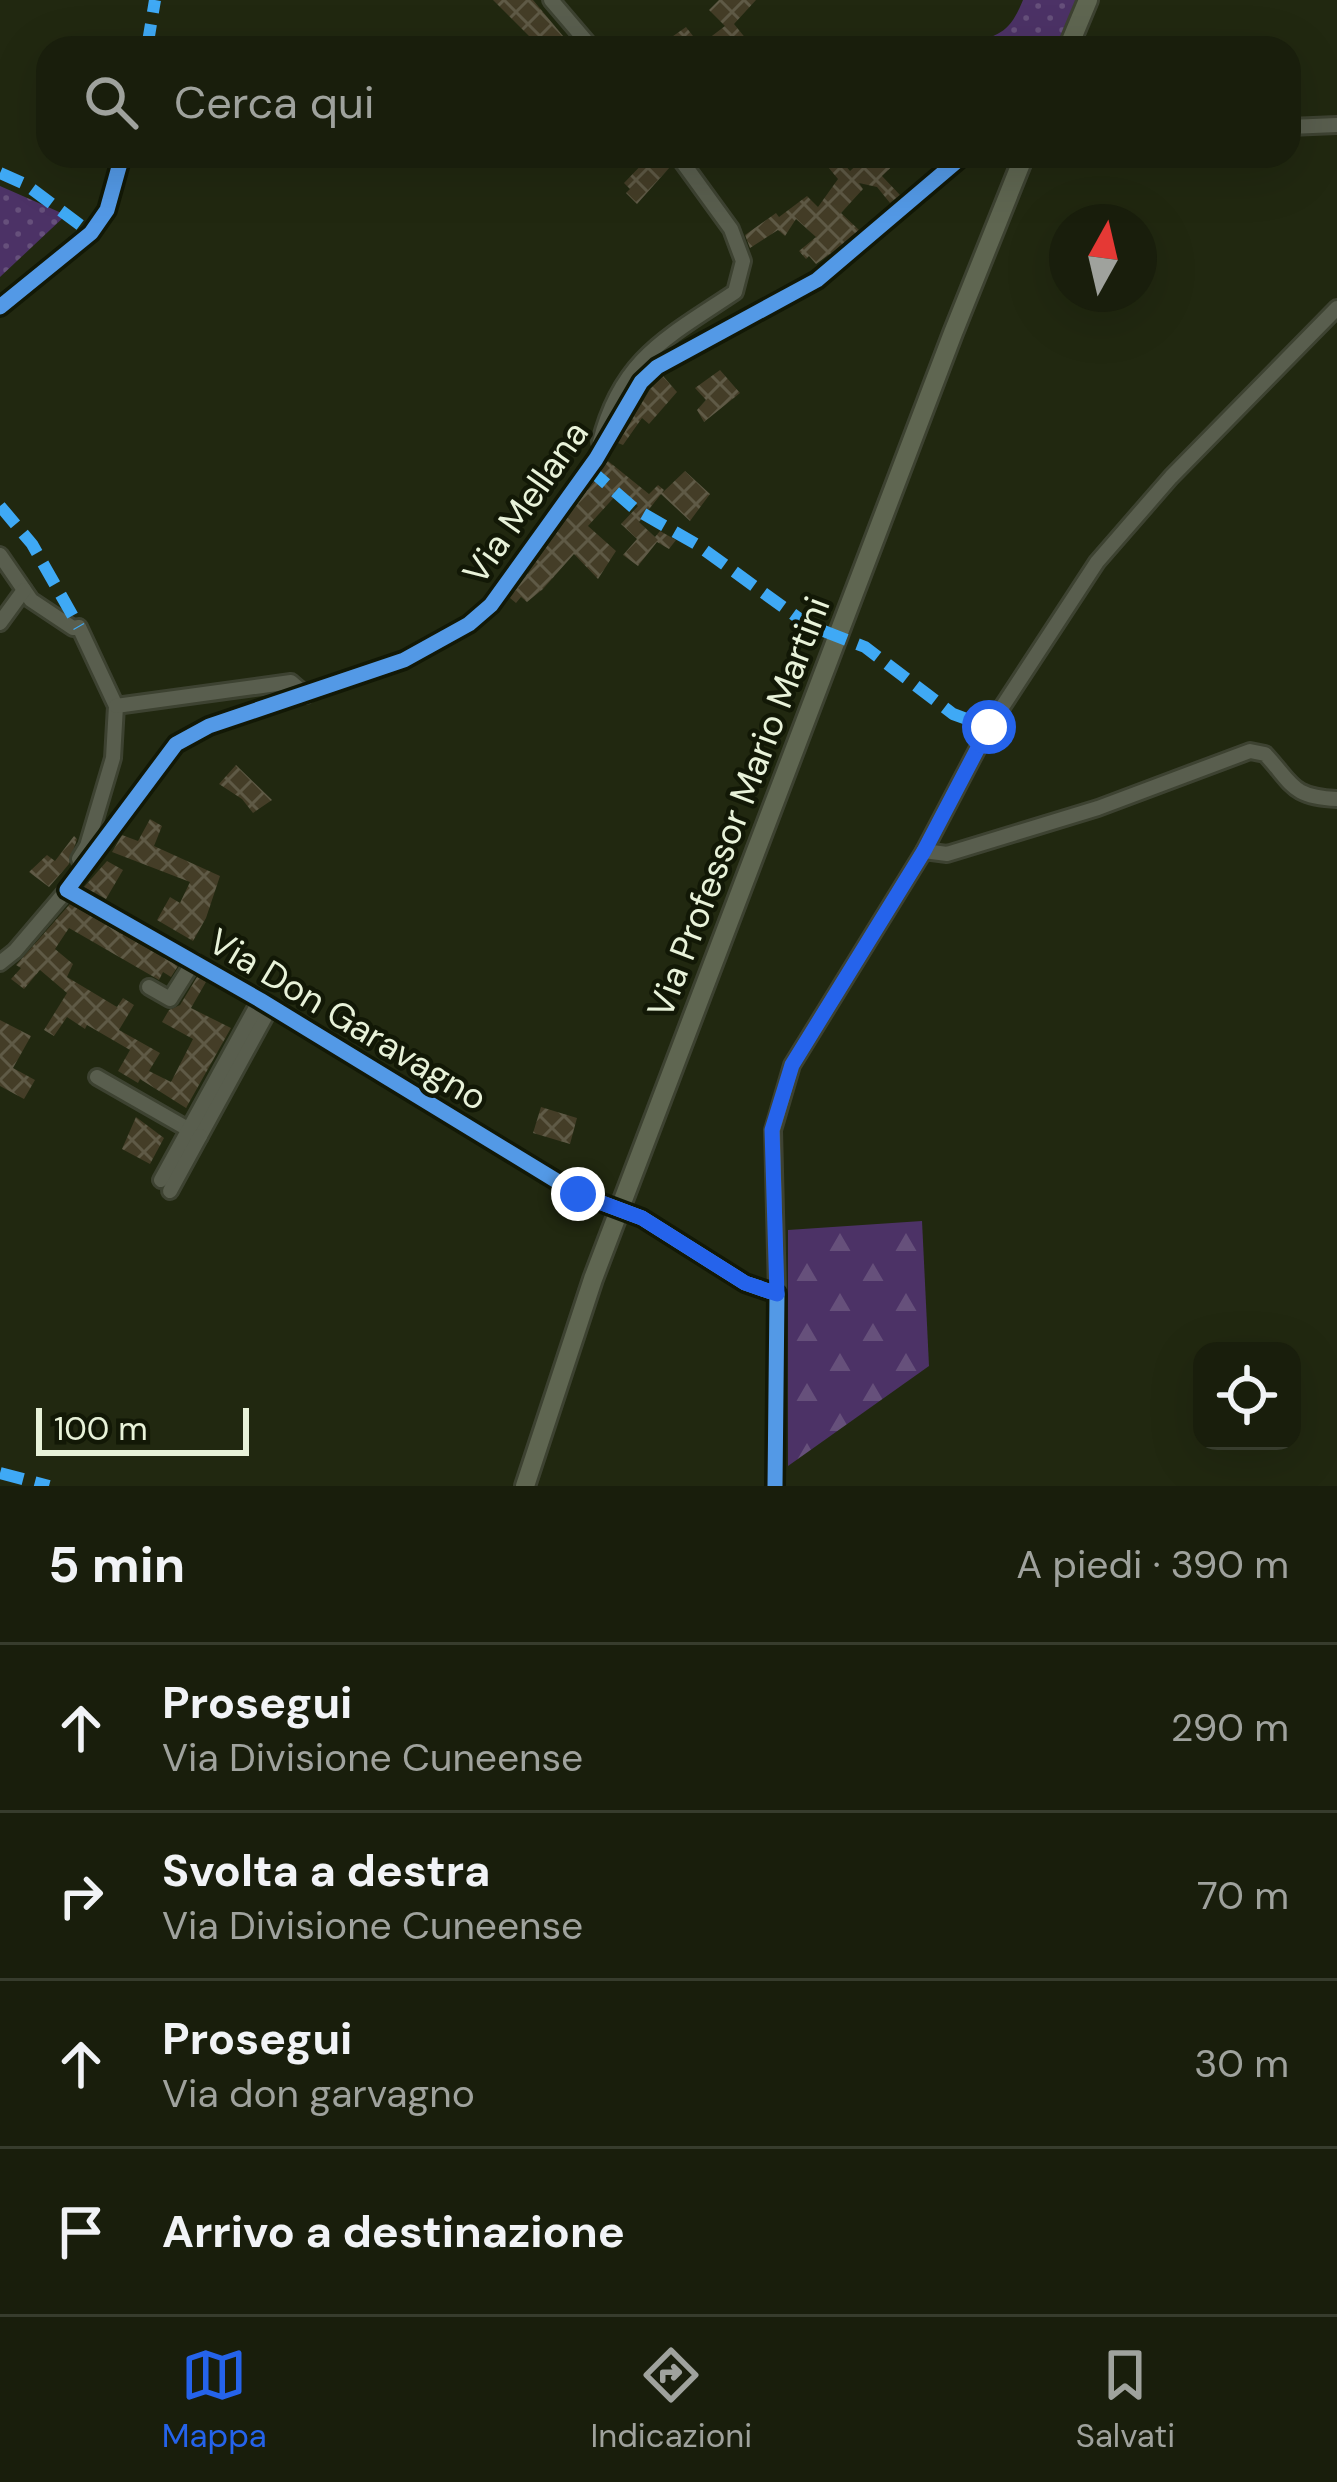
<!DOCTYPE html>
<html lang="it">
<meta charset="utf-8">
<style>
:root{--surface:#191e0c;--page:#222715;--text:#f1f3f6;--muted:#9fa29d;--line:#373c2d;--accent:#2563eb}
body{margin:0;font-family:"DM Sans",sans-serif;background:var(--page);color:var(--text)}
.controls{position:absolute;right:36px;bottom:36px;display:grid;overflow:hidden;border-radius:24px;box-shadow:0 12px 48px #0002}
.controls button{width:108px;height:108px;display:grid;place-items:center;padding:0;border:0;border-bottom:3px solid var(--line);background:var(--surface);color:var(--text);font:60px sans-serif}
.compass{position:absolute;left:1049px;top:204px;width:108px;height:108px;border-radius:50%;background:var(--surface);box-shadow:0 12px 48px #0002;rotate:8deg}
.scale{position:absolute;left:36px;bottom:30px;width:213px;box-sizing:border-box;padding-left:12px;border:6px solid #e8f2d9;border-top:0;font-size:33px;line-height:42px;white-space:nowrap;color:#e8f2d9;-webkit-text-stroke:9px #121806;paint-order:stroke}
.stop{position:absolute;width:36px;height:36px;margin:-27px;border:9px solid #2563eb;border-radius:50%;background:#fff}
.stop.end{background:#2563eb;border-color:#fff;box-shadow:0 3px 12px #0008}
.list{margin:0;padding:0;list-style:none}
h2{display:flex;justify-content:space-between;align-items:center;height:156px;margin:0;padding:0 48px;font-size:51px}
h2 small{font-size:39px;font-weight:400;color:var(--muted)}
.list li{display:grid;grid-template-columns:78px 1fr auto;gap:36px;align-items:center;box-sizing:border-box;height:168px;padding:0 48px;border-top:3px solid var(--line)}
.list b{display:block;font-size:45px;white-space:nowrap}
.list p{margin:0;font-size:39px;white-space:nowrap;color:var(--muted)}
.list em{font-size:39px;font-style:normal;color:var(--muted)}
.icon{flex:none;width:66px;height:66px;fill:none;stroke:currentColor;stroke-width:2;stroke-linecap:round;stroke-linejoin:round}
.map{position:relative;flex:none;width:1337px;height:1486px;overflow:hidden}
.search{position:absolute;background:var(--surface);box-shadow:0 12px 48px #0002;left:36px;right:36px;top:36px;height:132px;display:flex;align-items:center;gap:30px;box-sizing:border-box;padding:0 42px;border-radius:36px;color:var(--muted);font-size:45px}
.sheet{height:828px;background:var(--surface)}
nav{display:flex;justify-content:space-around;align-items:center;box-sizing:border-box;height:168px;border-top:3px solid var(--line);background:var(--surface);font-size:33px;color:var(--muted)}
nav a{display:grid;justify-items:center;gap:6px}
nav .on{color:var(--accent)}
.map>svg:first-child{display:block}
.grass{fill:url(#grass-dots)}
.forest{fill:url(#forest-firs)}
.building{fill:url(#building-cross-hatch)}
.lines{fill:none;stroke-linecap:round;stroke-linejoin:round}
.minor-casing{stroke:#3d4231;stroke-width:20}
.major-casing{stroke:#3d4231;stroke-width:24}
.minor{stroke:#595e4e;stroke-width:14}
.major{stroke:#5f6651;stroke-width:18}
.minor-bridge-casing{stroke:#3d4231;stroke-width:20;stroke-linecap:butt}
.minor-bridge{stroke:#595e4e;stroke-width:14}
.quiet{stroke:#3fa9f5;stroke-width:12;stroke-dasharray:24 12;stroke-linecap:butt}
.cycleway-casing{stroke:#121806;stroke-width:22}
.cycleway{stroke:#5399e6;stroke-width:15}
.route{stroke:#2563eb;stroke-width:15}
.labels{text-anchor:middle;stroke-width:9;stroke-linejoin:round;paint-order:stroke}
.street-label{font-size:36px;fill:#e8f2d9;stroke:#121806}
</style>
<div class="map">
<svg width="1337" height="1486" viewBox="0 0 1337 1486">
<defs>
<pattern id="grass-dots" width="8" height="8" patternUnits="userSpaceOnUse" patternTransform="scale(3)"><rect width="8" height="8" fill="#4c3266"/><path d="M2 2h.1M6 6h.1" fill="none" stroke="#66507b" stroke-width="1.8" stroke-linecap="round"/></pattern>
<pattern id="forest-firs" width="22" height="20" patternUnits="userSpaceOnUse" patternTransform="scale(3)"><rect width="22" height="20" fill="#4c3266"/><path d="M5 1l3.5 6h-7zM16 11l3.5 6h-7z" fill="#66507b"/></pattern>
<pattern id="building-cross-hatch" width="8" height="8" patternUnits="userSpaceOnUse" patternTransform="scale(3)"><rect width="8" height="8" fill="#443d27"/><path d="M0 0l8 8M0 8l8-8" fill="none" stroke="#5f5a46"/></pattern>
</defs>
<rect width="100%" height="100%" fill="#212810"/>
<g class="grass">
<path d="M1023,0H1077L1058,48H966C998,32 1008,37 1023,0Z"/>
<path d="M0,186L66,215L0,277Z"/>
</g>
<path class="forest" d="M922,1221L929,1366L788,1466V1230Z"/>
<g class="building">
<path d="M493,0H533L573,48H541Z"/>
<path d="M719,0H756L734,24L747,40L736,48H656L686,27L700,45L725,26L709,10Z"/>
<path d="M650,156H660L670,167L637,204L626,193L630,189L624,183Z"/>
<path d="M876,156H903L882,176L900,195L890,203L877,187L859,183L863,189L841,213L859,230L834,251L816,264L809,256L806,259L799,251L816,237L796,219L785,236L778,230L750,248L745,235L776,213L779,217L807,196L818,207L838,179L828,167L840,159L850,171L862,160L866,163Z"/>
<path d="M720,370L740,393L704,422L697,410L706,400L695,388Z"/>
<path d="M663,376L677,392L649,424L642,418L623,445L618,443L650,389Z"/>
<path d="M608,461L649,494L658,485L664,490L662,493L685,471L710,494L690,521L661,494L639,522L655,537L660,531L676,540L669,549L657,542L638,566L623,555L637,539L621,524L638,506L619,492L588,526L616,551L598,579L574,554L543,589L527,602L521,597L516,603L510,598Z"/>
<path d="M236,765L272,800L253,813L242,799L219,784Z"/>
<path d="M150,819L162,826L154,846L220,876L206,918L193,941L157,920L170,897L180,903L190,882L112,852L122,835L138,841Z"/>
<path d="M74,836L77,839L69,864L49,887L29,872L47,855L55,861Z"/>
<path d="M107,861L123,870L106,899L84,887Z"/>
<path d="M70,904L178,966L171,977L163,972L159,980L69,928L55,949L73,964L67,977L117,1007L123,998L134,1005L119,1030L160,1053L149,1071L171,1082L193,1039L162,1022L169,1010L180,1005L197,977L206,982L191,1008L231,1028L186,1108L140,1079L138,1083L118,1071L130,1050L87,1025L85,1029L67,1017L54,1036L44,1030L67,993L40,970L24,989L11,979L21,968L16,965Z"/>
<path d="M0,1020L31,1036L13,1068L35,1080L24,1099L0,1086Z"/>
<path d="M541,1107L577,1118L570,1144L533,1133Z"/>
<path d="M136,1117L164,1138L150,1164L122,1149Z"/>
</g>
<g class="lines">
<g class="minor-casing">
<g id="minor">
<path d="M551,0L592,48"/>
<path d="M1289,127L1337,125"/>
<path d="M600,442C621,358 668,337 735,292L743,261L731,229L678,156"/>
<path d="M0,555L31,600L73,628L79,627L116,706L113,758L87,846L79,859"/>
<path d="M0,623L24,590"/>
<path d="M116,706L291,682L306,695"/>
<path d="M924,851L947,854L1098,808L1250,751L1265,754C1293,784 1291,797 1337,799"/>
<path d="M67,890L260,1000L578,1194L598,1201"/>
<path d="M0,963L15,951L67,890L176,744L209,726L404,660L469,624L491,605L596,459L641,382L657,367L817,280L963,156"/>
<path d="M149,987L170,999L194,961"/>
<path d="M97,1077L200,1136L271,1006"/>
<path d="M161,1180L260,1000"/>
<path d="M170,1191L200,1136"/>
<path d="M642,1218L745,1283L777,1294L775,1486"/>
<path d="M777,1294L773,1130L792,1065L924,851L989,727L1097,562L1171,477L1337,308"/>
</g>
</g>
<g class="major-casing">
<g id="major">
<path d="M1068,48L1088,0"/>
<path d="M525,1486L593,1279L953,333L1024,156"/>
</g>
</g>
<use href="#minor" class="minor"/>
<use href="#major" class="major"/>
<g class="minor-bridge-casing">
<path id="minor-bridge" d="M598,1201L642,1218"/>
</g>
<use href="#minor-bridge" class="minor-bridge"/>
<g class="quiet">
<path d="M147,48L155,0"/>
<path d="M0,173L25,184L91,233"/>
<path d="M588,468L635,509L696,544L808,625L865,647L953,714L989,727"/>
<path d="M0,506L32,544L79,627"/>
<path d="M0,1473L49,1486"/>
</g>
<g class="cycleway-casing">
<g id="cycleway">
<path d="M0,307L91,233L107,210L122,156"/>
<path d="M775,1486L777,1294L745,1283L642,1218L578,1194L260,1000L67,890L176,744L209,726L404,660L469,624L491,605L596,459L641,382L657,367L817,280L963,156"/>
</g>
</g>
<use href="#cycleway" class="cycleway"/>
</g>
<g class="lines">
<path class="route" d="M578,1194L642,1218L745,1283L777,1294L772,1130L792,1065L924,851L989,727"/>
</g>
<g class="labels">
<g class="street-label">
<text transform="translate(525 502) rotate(-55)" y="13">Via Mellana</text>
<text transform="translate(738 807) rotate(-69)" y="13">Via Professor Mario Martini</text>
<text transform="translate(348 1019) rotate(31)" y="13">Via Don Garavagno</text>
</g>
</g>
</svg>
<div class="controls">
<button><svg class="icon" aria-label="locate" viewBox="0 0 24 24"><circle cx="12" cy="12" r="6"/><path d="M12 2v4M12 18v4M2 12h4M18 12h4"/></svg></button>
</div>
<svg class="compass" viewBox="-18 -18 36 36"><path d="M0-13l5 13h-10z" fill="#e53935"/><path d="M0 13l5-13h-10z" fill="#9fa29d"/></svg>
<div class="scale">100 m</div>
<div class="stop" style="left:989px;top:727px"></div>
<div class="stop end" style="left:578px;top:1194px"></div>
<div class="search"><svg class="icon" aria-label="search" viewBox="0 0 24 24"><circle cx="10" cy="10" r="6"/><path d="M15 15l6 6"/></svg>Cerca qui</div>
</div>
<section class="sheet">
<h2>5 min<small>A piedi · 390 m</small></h2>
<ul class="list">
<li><svg class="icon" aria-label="ahead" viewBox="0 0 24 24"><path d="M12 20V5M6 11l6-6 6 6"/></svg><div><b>Prosegui</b><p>Via Divisione Cuneense</p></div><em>290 m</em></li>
<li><svg class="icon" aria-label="right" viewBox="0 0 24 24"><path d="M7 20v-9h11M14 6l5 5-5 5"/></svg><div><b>Svolta a destra</b><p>Via Divisione Cuneense</p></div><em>70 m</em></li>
<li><svg class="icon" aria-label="ahead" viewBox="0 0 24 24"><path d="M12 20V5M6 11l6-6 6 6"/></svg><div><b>Prosegui</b><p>Via don garvagno</p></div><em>30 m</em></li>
<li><svg class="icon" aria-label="arrive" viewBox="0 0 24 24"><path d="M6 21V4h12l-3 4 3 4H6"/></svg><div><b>Arrivo a destinazione</b></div></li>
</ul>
</section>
<nav>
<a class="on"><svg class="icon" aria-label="map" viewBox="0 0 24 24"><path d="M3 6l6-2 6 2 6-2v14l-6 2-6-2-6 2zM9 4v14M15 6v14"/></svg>Mappa</a>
<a><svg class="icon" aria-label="directions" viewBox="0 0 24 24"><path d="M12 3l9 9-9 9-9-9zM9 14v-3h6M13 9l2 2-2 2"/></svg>Indicazioni</a>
<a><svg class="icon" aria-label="saved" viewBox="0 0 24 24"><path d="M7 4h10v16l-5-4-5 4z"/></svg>Salvati</a>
</nav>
